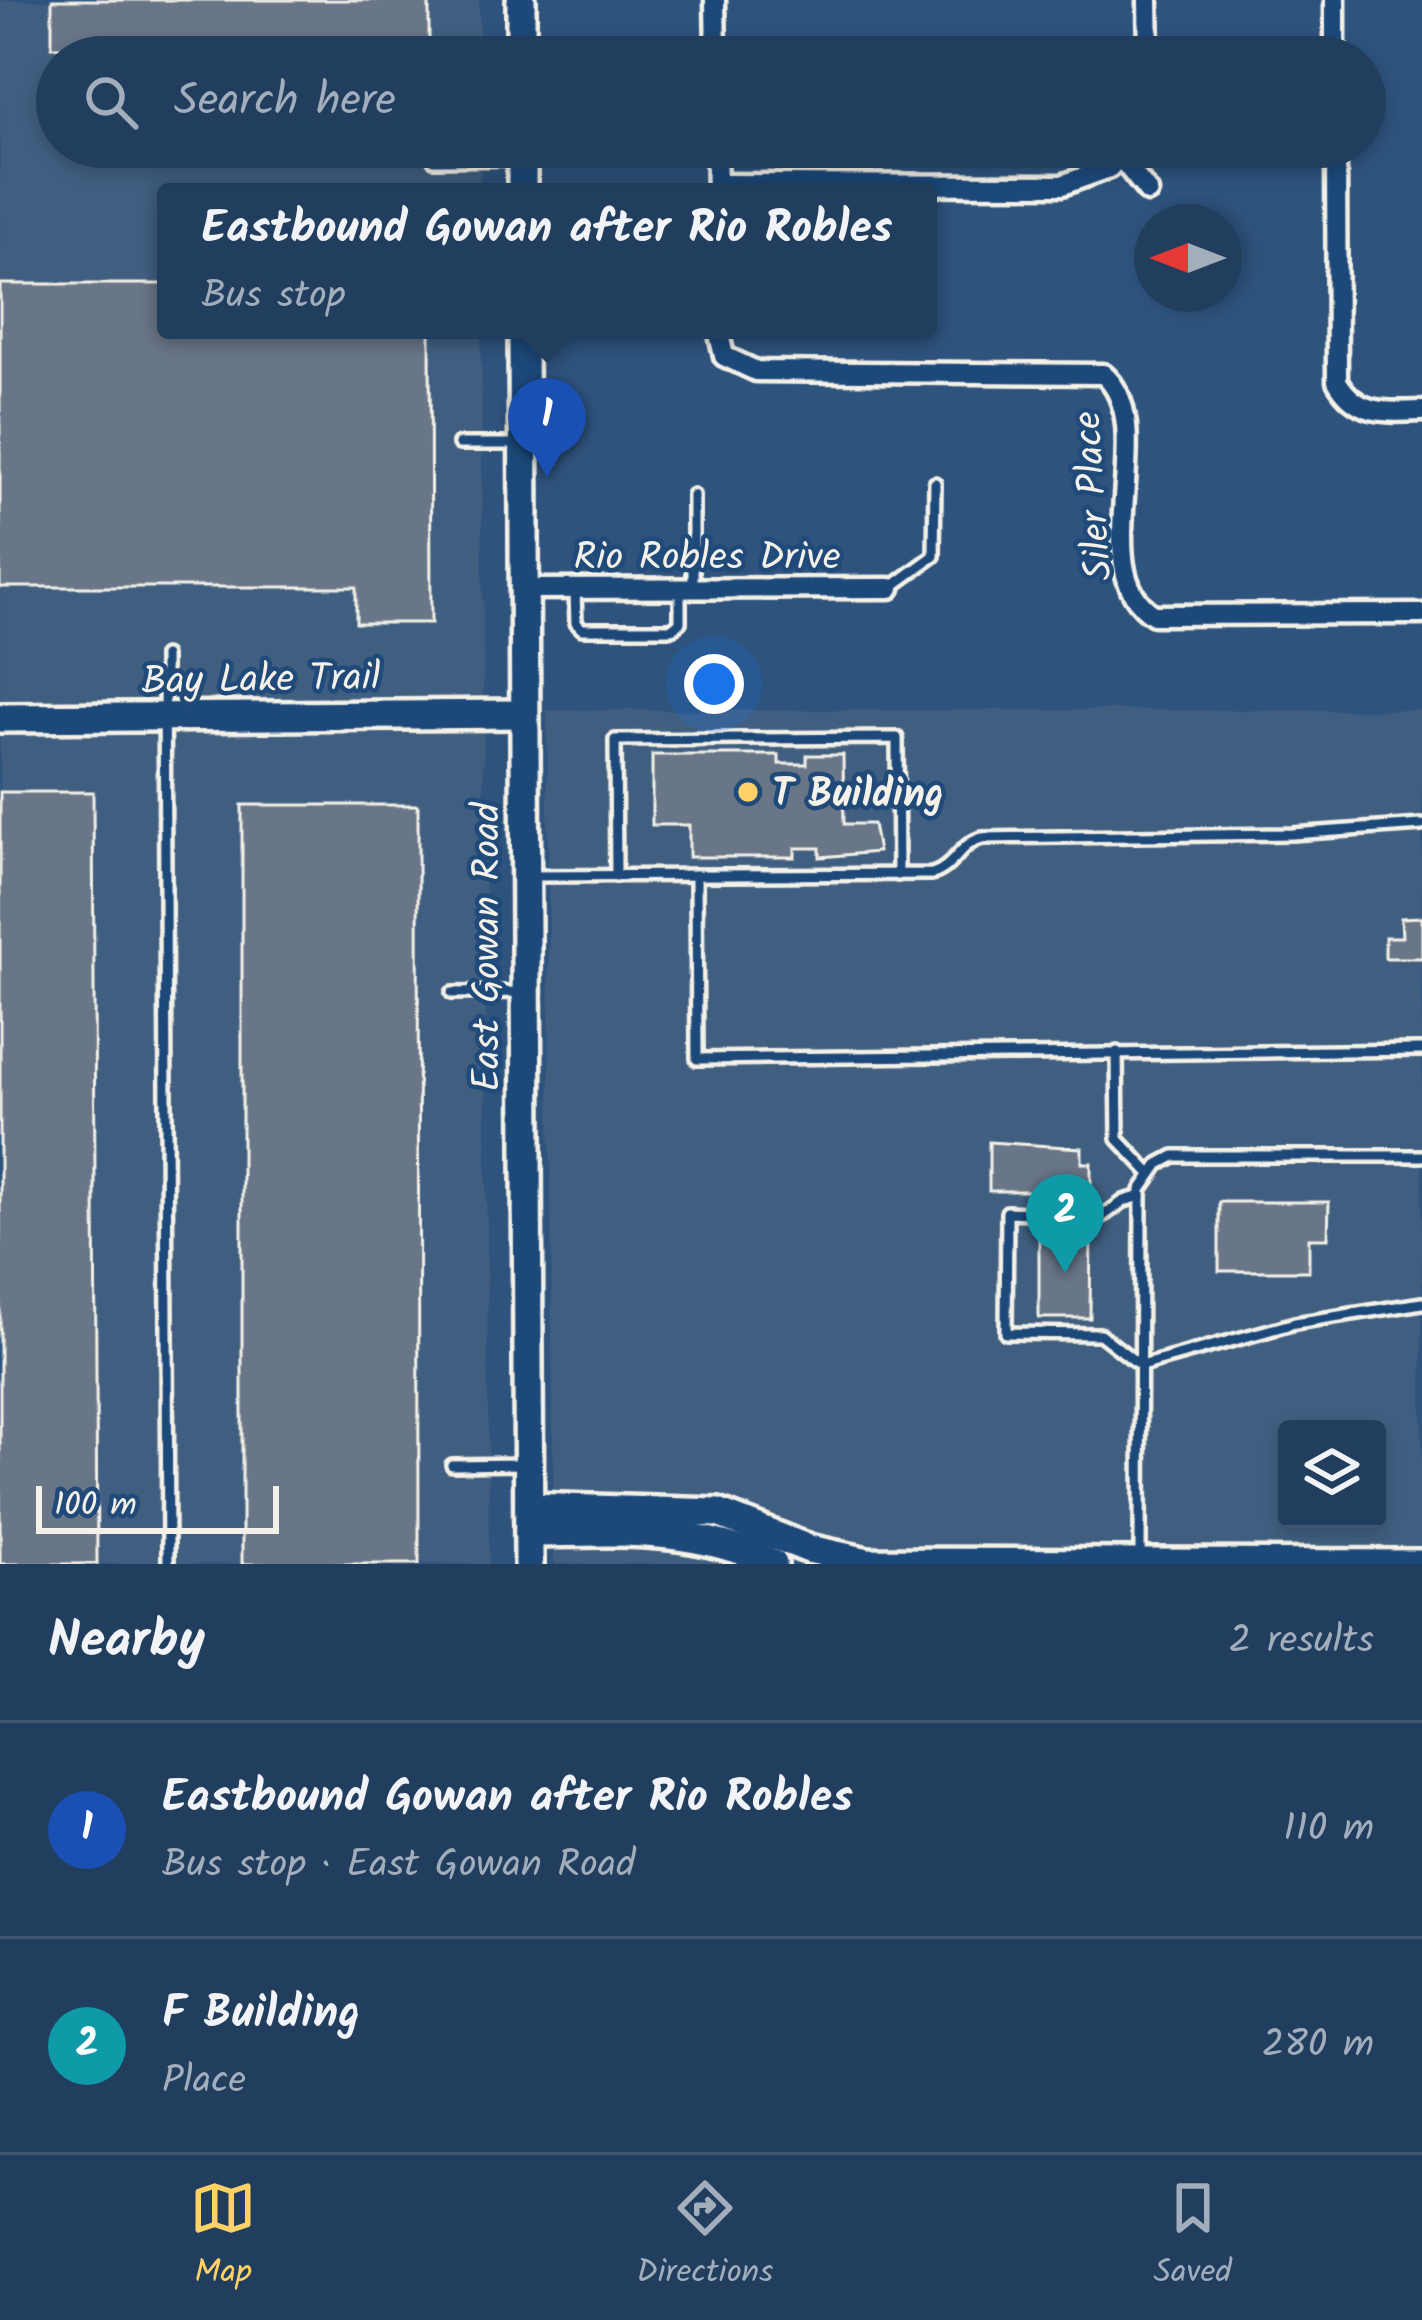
<!DOCTYPE html>
<meta charset="utf-8">
<style>
:root{--surface:#223e5e;--page:#2a4564;--text:#f1f3f6;--muted:#a2aebc;--line:#3f5773;--accent:#ffd166}
body{margin:0;font-family:Kalam,sans-serif;background:var(--page);color:var(--text)}
.controls{position:absolute;right:36px;bottom:36px;display:grid;overflow:hidden;border-radius:12px;box-shadow:0 6px 18px #0003}
.controls button{width:108px;height:108px;display:grid;place-items:center;padding:0;border:0;border-bottom:3px solid var(--line);background:var(--surface);color:var(--text);font:60px sans-serif}
.compass{position:absolute;left:1134px;top:204px;width:108px;height:108px;border-radius:50%;background:var(--surface);box-shadow:0 6px 18px #0003;rotate:270deg}
.scale{position:absolute;left:36px;bottom:30px;width:243px;box-sizing:border-box;padding-left:12px;border:6px solid #f4f1e8;border-top:0;font-size:33px;line-height:42px;white-space:nowrap;color:#f4f1e8;-webkit-text-stroke:9px #1f4a7a;paint-order:stroke}
.you{position:absolute;left:714px;top:684px;width:42px;height:42px;margin:-30px;border:9px solid #fff;border-radius:50%;background:#1a73e8;box-shadow:0 0 0 18px #1a73e833}
.badge{display:grid;place-items:center;width:78px;height:78px;border-radius:50%;background:var(--accent);color:#fff;font-size:39px;font-weight:700}
.pin{position:absolute;translate:-50% -99px;filter:drop-shadow(0 3px 6px #0008)}
.pin::after{content:'';position:absolute;top:63px;width:42px;height:36px;background:inherit;clip-path:polygon(0 0,100% 0,50% 100%)}
.popup{position:absolute;left:157px;top:183px;width:780px;height:156px;box-sizing:border-box;display:grid;place-content:center;border-radius:12px;background:var(--surface);filter:drop-shadow(0 3px 9px #0005);font-size:39px;white-space:nowrap;color:var(--muted)}
.popup b{font-size:45px;color:var(--text)}
.popup::after{content:'';position:absolute;left:50%;top:100%;margin-left:-24px;border:24px solid transparent;border-top-color:var(--surface)}
.list{margin:0;padding:0;list-style:none}
h2{display:flex;justify-content:space-between;align-items:center;height:156px;margin:0;padding:0 48px;font-size:51px}
h2 small{font-size:39px;font-weight:400;color:var(--muted)}
.list li{display:grid;grid-template-columns:78px 1fr auto;gap:36px;align-items:center;box-sizing:border-box;height:216px;padding:0 48px;border-top:3px solid var(--line)}
.list b{display:block;font-size:45px;white-space:nowrap}
.list p{margin:0;font-size:39px;white-space:nowrap;color:var(--muted)}
.list em{font-size:39px;font-style:normal;color:var(--muted)}
.icon{flex:none;width:66px;height:66px;fill:none;stroke:currentColor;stroke-width:2;stroke-linecap:round;stroke-linejoin:round}
.map{position:relative;flex:none;width:1422px;height:1564px;overflow:hidden}
.search{position:absolute;background:var(--surface);box-shadow:0 6px 18px #0003;left:36px;right:36px;top:36px;height:132px;display:flex;align-items:center;gap:30px;box-sizing:border-box;padding:0 42px;border-radius:66px;color:var(--muted);font-size:45px}
.sheet{height:588px;background:var(--surface)}
nav{display:flex;justify-content:space-around;align-items:center;box-sizing:border-box;height:168px;border-top:3px solid var(--line);background:var(--surface);font-size:33px;color:var(--muted)}
nav a{display:grid;justify-items:center;gap:6px}
nav .on{color:var(--accent)}
.map>svg:first-child{display:block}
.built{fill:#405e80;fill-rule:evenodd}
.building{fill:#697688;stroke:#f4f1e8;stroke-width:3}
.lines{fill:none;stroke-linecap:round;stroke-linejoin:round}
.lane-casing{stroke:#f4f1e8;stroke-width:18}
.street-casing{stroke:#f4f1e8;stroke-width:27}
.secondary-casing{stroke:#f4f1e8;stroke-width:36}
.lane{stroke:#1f4a7a;stroke-width:9}
.street{stroke:#1f4a7a;stroke-width:18}
.secondary{stroke:#1f4a7a;stroke-width:27}
.poi-dot{fill:#ffd166;stroke:#1f4a7a;stroke-width:4.5}
.labels{text-anchor:middle;stroke-width:9;stroke-linejoin:round;paint-order:stroke}
.street-label{font-size:39px;fill:#f4f1e8;stroke:#1f4a7a}
.poi-label{font-size:39px;font-weight:bold;fill:#f4f1e8;stroke:#1f4a7a;text-anchor:start}
</style>
<div class="map">
<svg width="1422" height="1564" viewBox="0 0 1422 1564">
<rect width="100%" height="100%" fill="#2e537d"/>
<filter id="ink" filterUnits="userSpaceOnUse"><feTurbulence type="fractalNoise" baseFrequency=".00833" numOctaves="2"/><feDisplacementMap in="SourceGraphic" scale="24" xChannelSelector="R" yChannelSelector="G"/><feConvolveMatrix kernelMatrix="1 2 1 2 8 2 1 2 1" color-interpolation-filters="sRGB"/></filter>
<g filter="url(#ink)">
<g class="built">
<path d="M0,0H479V57H57V147H480V192H166V330H481L489,1564H0Z"/>
<path d="M547,710H1422V1564H554ZM1287,1429H1377V1519H1287Z"/>
</g>
<g class="building">
<path d="M52,0H429V57H360V47H52Z"/>
<path d="M0,284H166V330H430L431,623H356V587H0Z"/>
<path d="M652,755H779V764H807V755H843L844,824H873L878,852L820,857V848H795V857H689V825H652Z"/>
<path d="M0,792H93L97,1564H0Z"/>
<path d="M242,805H418L419,1564H242Z"/>
<path d="M1422,917V958H1385V937H1402L1401,918Z"/>
<path d="M989,1142L1082,1148V1163H1091V1191H989Z"/>
<path d="M1219,1202H1329L1328,1238H1309V1271H1219Z"/>
<path d="M1039,1229H1091L1090,1318H1039Z"/>
</g>
<g class="lines">
<g class="lane-casing">
<g id="lane">
<path d="M434,160L519,159"/>
<path d="M459,444H519"/>
<path d="M693,588V495"/>
<path d="M890,588L934,556L935,483"/>
<path d="M575,591L576,623L582,629H672L680,622V588"/>
<path d="M164,656L168,1564"/>
<path d="M696,875L697,1059L1422,1050"/>
<path d="M530,876L932,874C955,867 959,844 982,838L1292,834L1422,825"/>
<path d="M616,876L615,740L897,738L898,875"/>
<path d="M452,993L524,992"/>
<path d="M1117,1052L1118,1139L1150,1173"/>
<path d="M1141,1196L1124,1201L1103,1216L1007,1212L1006,1333L1100,1334L1141,1366L1295,1323L1422,1303"/>
<path d="M452,1465L525,1464"/>
<path d="M1140,1558L1141,1190L1159,1164L1174,1156H1422"/>
</g>
</g>
<g class="street-casing">
<g id="street">
<path d="M715,0L716,57"/>
<path d="M1148,0L1149,57"/>
<path d="M1335,0V57"/>
<path d="M716,147L717,192"/>
<path d="M1336,147L1337,381C1357,416 1385,412 1422,411"/>
<path d="M1121,158L1148,192"/>
<path d="M717,184L1062,185L1109,168L1129,147"/>
<path d="M718,330L724,356L756,371L1103,374C1163,425 1082,571 1154,615L1422,614"/>
<path d="M524,589L890,588"/>
</g>
</g>
<g class="secondary-casing">
<g id="secondary">
<path d="M521,0V57"/>
<path d="M522,147V192"/>
<path d="M523,330L529,1564"/>
<path d="M0,718L522,714"/>
<path d="M529,1507L718,1513L809,1549L868,1562L1422,1564"/>
<path d="M529,1533C614,1532 695,1525 773,1564"/>
</g>
</g>
<use href="#lane" class="lane"/>
<use href="#street" class="street"/>
<use href="#secondary" class="secondary"/>
</g>
</g>
<circle class="poi-dot" cx="748" cy="792" r="12"/>
<g class="labels">
<g class="street-label">
<text transform="translate(1091 496) rotate(-94)" y="14">Siler Place</text>
<text x="707" y="569">Rio Robles Drive</text>
<text transform="translate(261 677) rotate(-1)" y="14">Bay Lake Trail</text>
<text transform="translate(485 947) rotate(-90)" y="14">East Gowan Road</text>
</g>
<g class="poi-label">
<text x="772" y="806">T Building</text>
</g>
</g>
</svg>
<div class="controls">
<button><svg class="icon" aria-label="layers" viewBox="0 0 24 24"><path d="M12 4l9 5-9 5-9-5zM3 14l9 5 9-5"/></svg></button>
</div>
<svg class="compass" viewBox="-18 -18 36 36"><path d="M0-13l5 13h-10z" fill="#e53935"/><path d="M0 13l5-13h-10z" fill="#a2aebc"/></svg>
<div class="scale">100 m</div>
<div class="you"></div>
<div class="pin badge" style="left:547px;top:477px;background:#1a4fb4">1</div>
<div class="popup"><b>Eastbound Gowan after Rio Robles</b>Bus stop</div>
<div class="pin badge" style="left:1065px;top:1273px;background:#0f9aa8">2</div>
<div class="search"><svg class="icon" aria-label="search" viewBox="0 0 24 24"><circle cx="10" cy="10" r="6"/><path d="M15 15l6 6"/></svg>Search here</div>
</div>
<section class="sheet">
<h2>Nearby<small>2 results</small></h2>
<ul class="list">
<li><span class="badge" style="background:#1a4fb4">1</span><div><b>Eastbound Gowan after Rio Robles</b><p>Bus stop · East Gowan Road</p></div><em>110 m</em></li>
<li><span class="badge" style="background:#0f9aa8">2</span><div><b>F Building</b><p>Place</p></div><em>280 m</em></li>
</ul>
</section>
<nav>
<a class="on"><svg class="icon" aria-label="map" viewBox="0 0 24 24"><path d="M3 6l6-2 6 2 6-2v14l-6 2-6-2-6 2zM9 4v14M15 6v14"/></svg>Map</a>
<a><svg class="icon" aria-label="directions" viewBox="0 0 24 24"><path d="M12 3l9 9-9 9-9-9zM9 14v-3h6M13 9l2 2-2 2"/></svg>Directions</a>
<a><svg class="icon" aria-label="saved" viewBox="0 0 24 24"><path d="M7 4h10v16l-5-4-5 4z"/></svg>Saved</a>
</nav>
